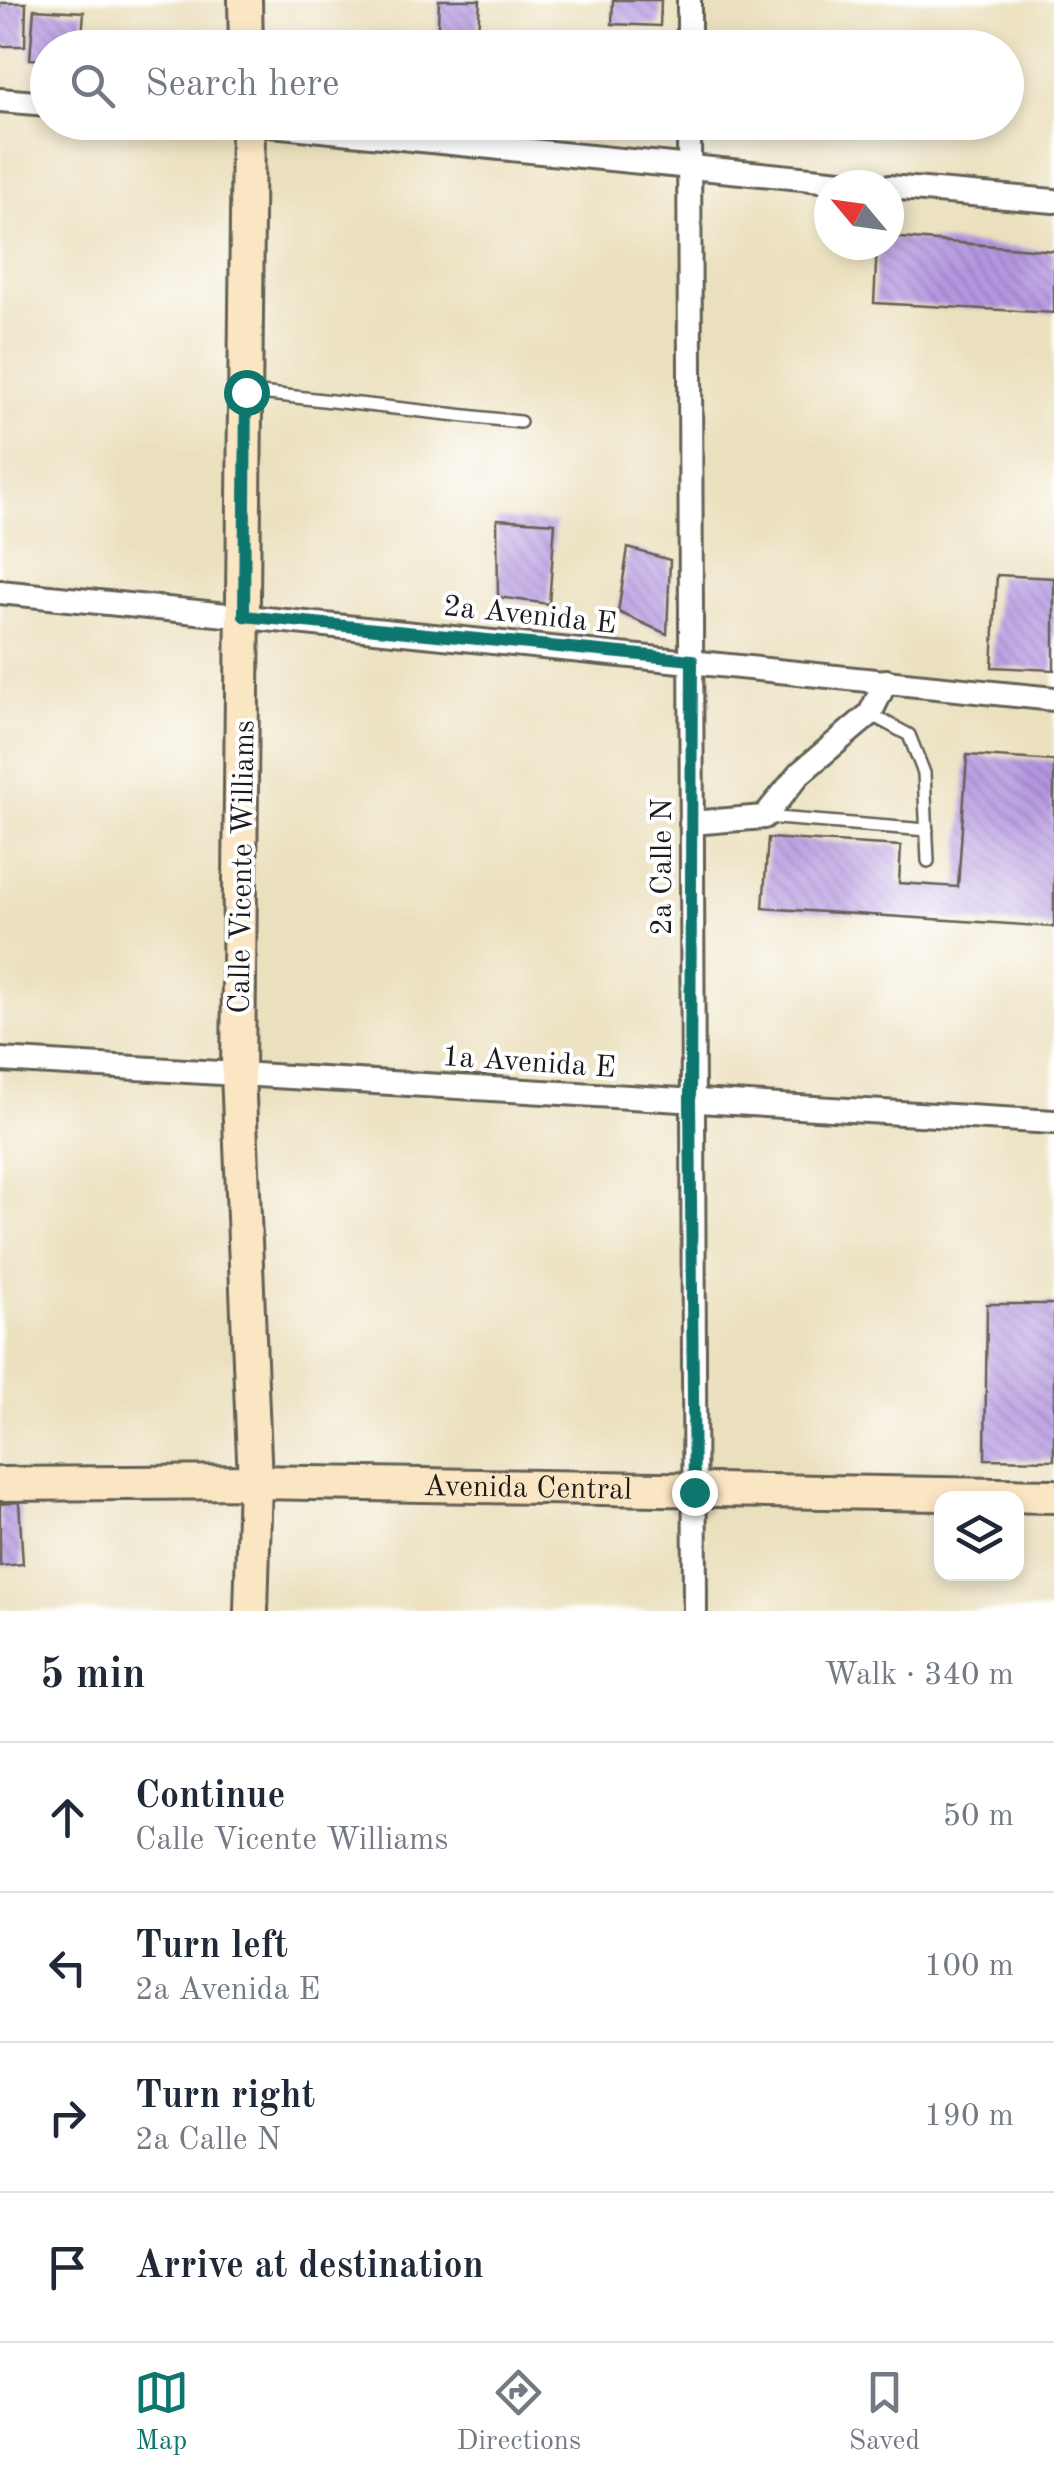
<!DOCTYPE html>
<meta charset="utf-8">
<style>
:root{--surface:#fff;--page:#f2f2f3;--text:#1f2937;--muted:#747a83;--line:#e0e1e3;--accent:#0f766e}
body{margin:0;font-family:"Old Standard TT",serif;background:var(--page);color:var(--text)}
.controls{position:absolute;right:30px;bottom:30px;display:grid;overflow:hidden;border-radius:20px;box-shadow:0 5px 15px #0003}
.controls button{width:90px;height:90px;display:grid;place-items:center;padding:0;border:0;border-bottom:2px solid var(--line);background:var(--surface);color:var(--text);font:50px sans-serif}
.compass{position:absolute;left:814px;top:170px;width:90px;height:90px;border-radius:50%;background:var(--surface);box-shadow:0 5px 15px #0003;rotate:299deg}
.stop{position:absolute;width:30px;height:30px;margin:-22px;border:8px solid #0f766e;border-radius:50%;background:#fff}
.stop.end{background:#0f766e;border-color:#fff;box-shadow:0 2px 10px #0008}
.list{margin:0;padding:0;list-style:none}
h2{display:flex;justify-content:space-between;align-items:center;height:130px;margin:0;padding:0 40px;font-size:42px}
h2 small{font-size:32px;font-weight:400;color:var(--muted)}
.list li{display:grid;grid-template-columns:65px 1fr auto;gap:30px;align-items:center;box-sizing:border-box;height:150px;padding:0 40px;border-top:2px solid var(--line)}
.list b{display:block;font-size:38px;white-space:nowrap}
.list p{margin:0;font-size:32px;white-space:nowrap;color:var(--muted)}
.list em{font-size:32px;font-style:normal;color:var(--muted)}
.icon{flex:none;width:55px;height:55px;fill:none;stroke:currentColor;stroke-width:2;stroke-linecap:round;stroke-linejoin:round}
.map{position:relative;flex:none;width:1054px;height:1611px;overflow:hidden}
.search{position:absolute;background:var(--surface);box-shadow:0 5px 15px #0003;left:30px;right:30px;top:30px;height:110px;display:flex;align-items:center;gap:25px;box-sizing:border-box;padding:0 35px;border-radius:55px;color:var(--muted);font-size:38px}
.sheet{height:730px;background:var(--surface)}
nav{display:flex;justify-content:space-around;align-items:center;box-sizing:border-box;height:140px;border-top:2px solid var(--line);background:var(--surface);font-size:28px;color:var(--muted)}
nav a{display:grid;justify-items:center;gap:5px}
nav .on{color:var(--accent)}
.map>svg:first-child{display:block}
.building{fill:url(#building-back-hatch)}
.lines{fill:none;stroke-linecap:round;stroke-linejoin:round}
.lane-casing{stroke:#646154;stroke-width:16}
.street-casing{stroke:#646154;stroke-width:28}
.secondary-casing{stroke:#646154;stroke-width:38}
.lane{stroke:#fff;stroke-width:11}
.street{stroke:#fff;stroke-width:22}
.secondary{stroke:#fbe6c4;stroke-width:32}
.route{stroke:#0f766e;stroke-width:12}
.labels{text-anchor:middle;stroke-width:8;stroke-linejoin:round;paint-order:stroke}
.street-label{font-size:30px;fill:#1c1c1c;stroke:#fff}
</style>
<div class="map">
<svg width="1054" height="1611" viewBox="0 0 1054 1611">
<defs>
<pattern id="building-back-hatch" width="6" height="6" patternUnits="userSpaceOnUse" patternTransform="scale(2.5)"><rect width="6" height="6" fill="#b597e1"/><path d="M-1 5l2 2M0 0l6 6M5-1l2 2" fill="none" stroke="#927ab6"/></pattern>
</defs>
<rect width="100%" height="100%" fill="#fff"/>
<filter id="ink" filterUnits="userSpaceOnUse"><feTurbulence type="fractalNoise" baseFrequency=".01" numOctaves="2"/><feDisplacementMap in="SourceGraphic" scale="20" xChannelSelector="R" yChannelSelector="G"/><feConvolveMatrix kernelMatrix="1 2 1 2 8 2 1 2 1" color-interpolation-filters="sRGB"/></filter>
<filter id="wash" filterUnits="userSpaceOnUse"><feTurbulence type="fractalNoise" baseFrequency=".0048" numOctaves="4" result="noise"/><feDisplacementMap in="SourceGraphic" scale="40" xChannelSelector="R" yChannelSelector="G"/><feGaussianBlur stdDeviation="2.25" result="paint"/><feColorMatrix in="noise" values="0 0 0 0 0 0 0 0 0 0 0 0 0 0 0 0 0 1.4 0 .05"/><feComposite in="paint" operator="in"/></filter>
<g filter="url(#wash)">
<rect width="100%" height="100%" fill="#ebe0bd"/>
<g id="blocks">
<g class="building">
<path d="M439,0H480L477,48H437Z"/>
<path d="M613,0H661L660,26L612,24Z"/>
<path d="M0,3H26L25,46H0Z"/>
<path d="M34,9L84,12L81,48H48V60L30,59Z"/>
<path d="M374,33L398,36L397,48H372Z"/>
<path d="M339,39V48H277V41Z"/>
<path d="M889,237L1054,251V313L874,303L877,245H889Z"/>
<path d="M497,519L555,523L549,604L498,597Z"/>
<path d="M628,548L670,560L667,634L618,612Z"/>
<path d="M997,575L1054,578V670L992,667Z"/>
<path d="M967,755L1054,761V927L763,908L768,838L901,846L899,883L958,887Z"/>
<path d="M987,1304H1054V1460L985,1459Z"/>
<path d="M19,1502L23,1564L0,1566V1504Z"/>
</g>
</g>
</g>
<g filter="url(#ink)">
<use href="#blocks" fill-opacity="0" stroke="#646154" stroke-width="2.5"/>
<g class="lines">
<g class="lane-casing">
<g id="lane">
<path d="M251,392L520,422"/>
<path d="M870,714L909,735L924,773L928,861"/>
<path d="M764,817L927,830"/>
</g>
</g>
<g class="street-casing">
<g id="street">
<path d="M689,0V48"/>
<path d="M0,100L48,104"/>
<path d="M240,122L871,185"/>
<path d="M689,122L695,1611"/>
<path d="M889,187L1054,201"/>
<path d="M0,592L1054,699"/>
<path d="M691,823L764,817L800,773L870,714L886,681"/>
<path d="M0,1060L1054,1122"/>
</g>
</g>
<g class="secondary-casing">
<g id="secondary">
<path d="M245,0L246,48"/>
<path d="M248,122L238,1072L255,1482L251,1611"/>
<path id="s1" d="M0,1484L255,1482L1054,1496"/>
</g>
</g>
<use href="#lane" class="lane"/>
<use href="#street" class="street"/>
<use href="#secondary" class="secondary"/>
</g>
</g>
<g class="lines" filter="url(#ink)">
<path class="route" d="M246,392L244,616L692,660L690,1101L694,1492"/>
</g>
<g class="labels">
<g class="street-label">
<text transform="translate(530 614) rotate(6)" y="10">2a Avenida E</text>
<text transform="translate(241 867) rotate(-89)" y="10">Calle Vicente Williams</text>
<text transform="translate(661 867) rotate(-90)" y="10">2a Calle N</text>
<text transform="translate(529 1061) rotate(4)" y="10">1a Avenida E</text>
<text dy="10" stroke="none"><textPath href="#s1" startOffset="528">Avenida Central</textPath></text>
</g>
</g>
</svg>
<div class="controls">
<button><svg class="icon" aria-label="layers" viewBox="0 0 24 24"><path d="M12 4l9 5-9 5-9-5zM3 14l9 5 9-5"/></svg></button>
</div>
<svg class="compass" viewBox="-18 -18 36 36"><path d="M0-13l5 13h-10z" fill="#e53935"/><path d="M0 13l5-13h-10z" fill="#747a83"/></svg>
<div class="stop" style="left:246px;top:392px"></div>
<div class="stop end" style="left:694px;top:1492px"></div>
<div class="search"><svg class="icon" aria-label="search" viewBox="0 0 24 24"><circle cx="10" cy="10" r="6"/><path d="M15 15l6 6"/></svg>Search here</div>
</div>
<section class="sheet">
<h2>5 min<small>Walk · 340 m</small></h2>
<ul class="list">
<li><svg class="icon" aria-label="ahead" viewBox="0 0 24 24"><path d="M12 20V5M6 11l6-6 6 6"/></svg><div><b>Continue</b><p>Calle Vicente Williams</p></div><em>50 m</em></li>
<li><svg class="icon" aria-label="left" viewBox="0 0 24 24"><path d="M17 20v-9H6M10 6l-5 5 5 5"/></svg><div><b>Turn left</b><p>2a Avenida E</p></div><em>100 m</em></li>
<li><svg class="icon" aria-label="right" viewBox="0 0 24 24"><path d="M7 20v-9h11M14 6l5 5-5 5"/></svg><div><b>Turn right</b><p>2a Calle N</p></div><em>190 m</em></li>
<li><svg class="icon" aria-label="arrive" viewBox="0 0 24 24"><path d="M6 21V4h12l-3 4 3 4H6"/></svg><div><b>Arrive at destination</b></div></li>
</ul>
</section>
<nav>
<a class="on"><svg class="icon" aria-label="map" viewBox="0 0 24 24"><path d="M3 6l6-2 6 2 6-2v14l-6 2-6-2-6 2zM9 4v14M15 6v14"/></svg>Map</a>
<a><svg class="icon" aria-label="directions" viewBox="0 0 24 24"><path d="M12 3l9 9-9 9-9-9zM9 14v-3h6M13 9l2 2-2 2"/></svg>Directions</a>
<a><svg class="icon" aria-label="saved" viewBox="0 0 24 24"><path d="M7 4h10v16l-5-4-5 4z"/></svg>Saved</a>
</nav>
